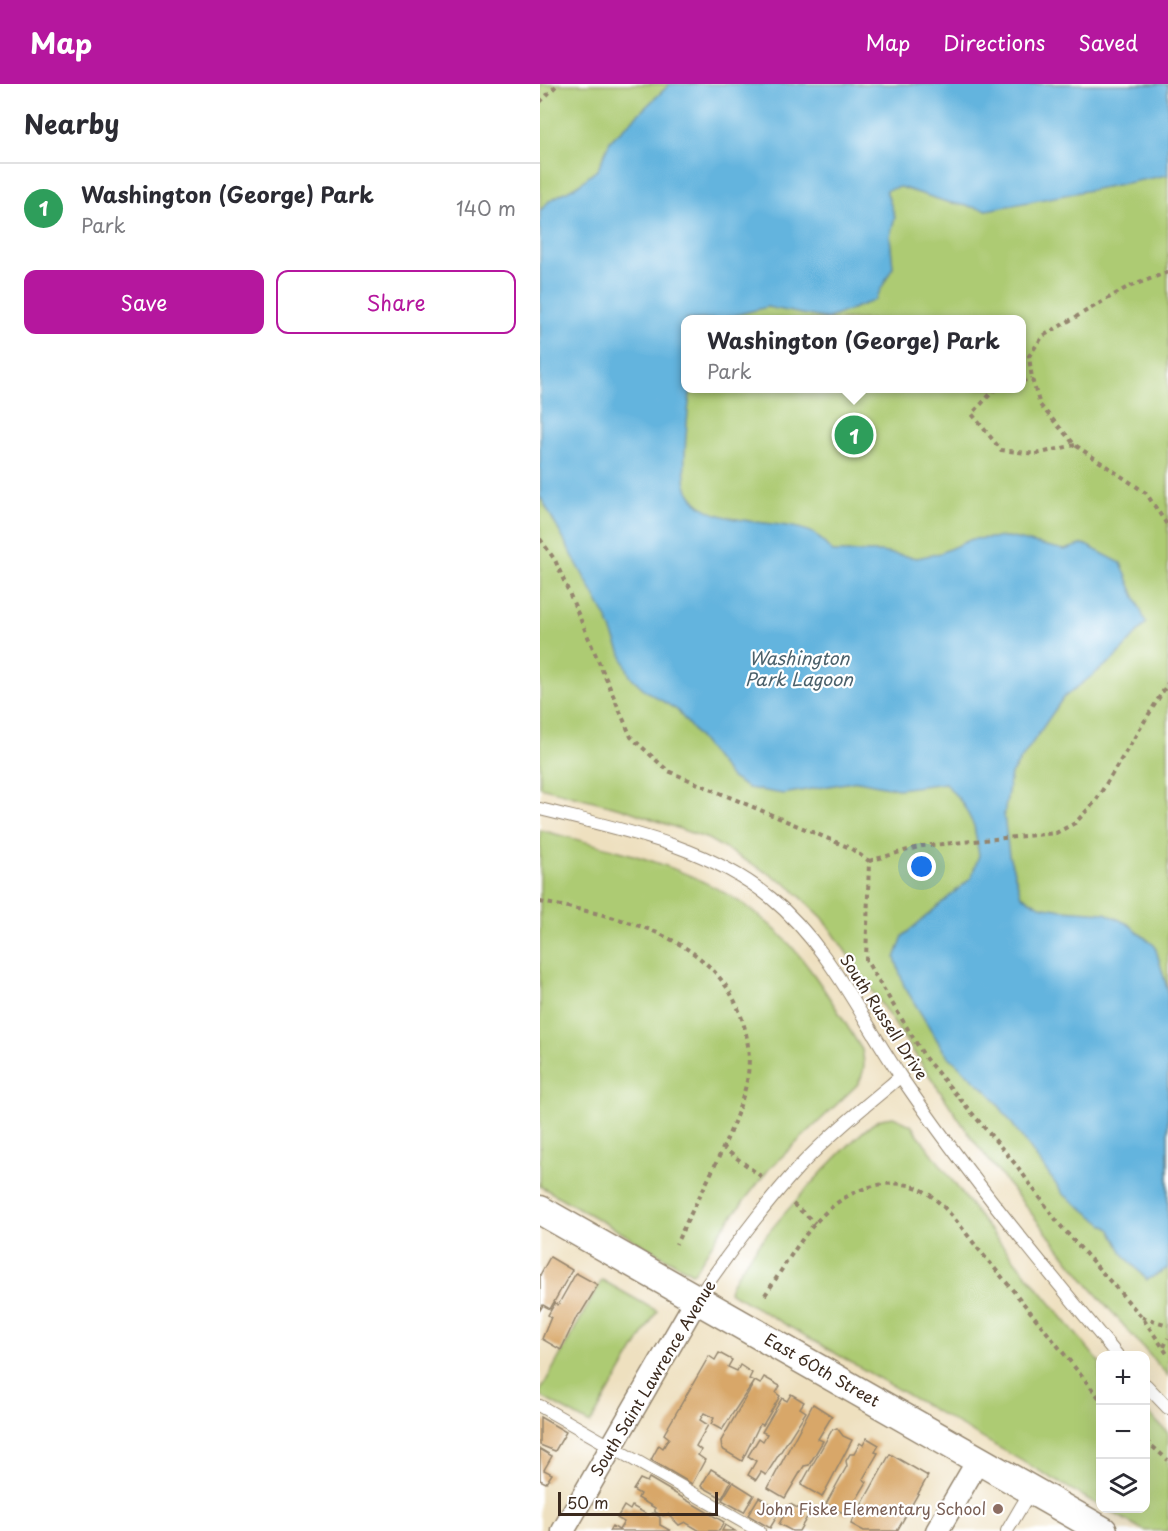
<!DOCTYPE html>
<meta charset="utf-8">
<style>
:root{--surface:#fff;--page:#f2f2f3;--text:#2b2b33;--muted:#7c7c81;--line:#e1e1e2;--accent:#b5179e}
body{margin:0;font-family:"Playpen Sans",sans-serif;background:var(--page);color:var(--text)}
.controls{position:absolute;right:18px;bottom:18px;display:grid;overflow:hidden;border-radius:12px;box-shadow:0 6px 24px #0002}
.controls button{width:54px;height:54px;display:grid;place-items:center;padding:0;border:0;border-bottom:2px solid var(--line);background:var(--surface);color:var(--text);font:30px sans-serif}
.scale{position:absolute;left:18px;bottom:15px;width:160px;box-sizing:border-box;padding-left:6px;border:3px solid #3b2a1e;border-top:0;font-size:16px;line-height:21px;white-space:nowrap;color:#3b2a1e;-webkit-text-stroke:4px #fff;paint-order:stroke}
.you{position:absolute;left:382px;top:783px;width:21px;height:21px;margin:-15px;border:4px solid #fff;border-radius:50%;background:#1a73e8;box-shadow:0 0 0 9px #1a73e833}
.badge{display:grid;place-items:center;width:39px;height:39px;border-radius:50%;background:var(--accent);color:#fff;font-size:20px;font-weight:700}
.pin{position:absolute;translate:-50% -50%;border:3px solid #fff;box-shadow:0 2px 6px #0006}
.popup{position:absolute;left:141px;top:231px;width:345px;height:78px;box-sizing:border-box;display:grid;place-content:center;border-radius:12px;background:var(--surface);filter:drop-shadow(0 2px 4px #0005);font-size:20px;white-space:nowrap;color:var(--muted)}
.popup b{font-size:22px;color:var(--text)}
.popup::after{content:'';position:absolute;left:50%;top:100%;margin-left:-12px;border:12px solid transparent;border-top-color:var(--surface)}
.list{margin:0;padding:0;list-style:none}
h2{display:flex;justify-content:space-between;align-items:center;height:78px;margin:0;padding:0 24px;font-size:26px}
h2 small{font-size:20px;font-weight:400;color:var(--muted)}
.list li{display:grid;grid-template-columns:39px 1fr auto;gap:18px;align-items:center;box-sizing:border-box;height:90px;padding:0 24px;border-top:2px solid var(--line)}
.list b{display:block;font-size:22px;white-space:nowrap}
.list p{margin:0;font-size:20px;white-space:nowrap;color:var(--muted)}
.list em{font-size:20px;font-style:normal;color:var(--muted)}
.actions{display:flex;gap:12px;padding:18px 24px}
.actions a{flex:1;padding:14px 0;border:2px solid var(--accent);border-radius:12px;text-align:center;font-size:21px;color:var(--accent)}
.actions .main{background:var(--accent);color:#fff}
.icon{flex:none;width:33px;height:33px;fill:none;stroke:currentColor;stroke-width:2;stroke-linecap:round;stroke-linejoin:round}
.map{position:relative;flex:none;width:628px;height:1447px;overflow:hidden}
header{display:flex;align-items:center;gap:36px;box-sizing:border-box;height:84px;padding:0 30px;background:var(--accent);color:#fff}
header strong{font-size:28px}
nav{display:flex;gap:33px;margin-inline-start:auto;font-size:21px}
main{display:flex}
aside{flex:1;background:var(--surface)}
.map>svg:first-child{display:block}
.green{fill:#adcb73;stroke:#747a48;stroke-width:1.5;fill-rule:evenodd}
.water{fill:#64b4de;stroke:#506f7e;stroke-width:1.5}
.building{fill:#d8a769}
.lines{fill:none;stroke-linecap:round;stroke-linejoin:round}
.service-casing{stroke:#94856e;stroke-width:14}
.minor-casing{stroke:#94856e;stroke-width:25}
.tertiary-casing{stroke:#94856e;stroke-width:31}
.path{stroke:#94856e;stroke-width:4;stroke-dasharray:4.5 4.5;stroke-linecap:butt}
.service{stroke:#fff;stroke-width:12}
.minor{stroke:#fff;stroke-width:22}
.tertiary{stroke:#fff;stroke-width:28}
.education-dot{fill:#8d6e63;stroke:#fff;stroke-width:2}
.labels{text-anchor:middle;stroke-width:4.5;stroke-linejoin:round;paint-order:stroke}
.street-label{font-size:16px;fill:#3b2a1e;stroke:#fff}
.education-label{font-size:16px;fill:#785e54;stroke:#fff;text-anchor:end}
.water-label{font-size:18px;font-style:italic;fill:#4b616b;stroke:#fff}
</style>
<header>
<strong>Map</strong>
<nav><a>Map</a><a>Directions</a><a>Saved</a></nav>
</header>
<main>
<aside>
<h2>Nearby<small></small></h2>
<ul class="list">
<li><span class="badge" style="background:#2e9e5b">1</span><div><b>Washington (George) Park</b><p>Park</p></div><em>140 m</em></li>
</ul>
<div class="actions"><a class="main">Save</a><a>Share</a></div>
</aside>
<div class="map">
<svg width="628" height="1447" viewBox="0 0 628 1447">
<rect width="100%" height="100%" fill="#fff"/>
<filter id="ink" filterUnits="userSpaceOnUse"><feTurbulence type="fractalNoise" baseFrequency=".0167" numOctaves="2"/><feDisplacementMap in="SourceGraphic" scale="12" xChannelSelector="R" yChannelSelector="G"/><feConvolveMatrix kernelMatrix="1 2 1 2 8 2 1 2 1" color-interpolation-filters="sRGB"/></filter>
<filter id="wash" filterUnits="userSpaceOnUse"><feTurbulence type="fractalNoise" baseFrequency=".008" numOctaves="4" result="noise"/><feDisplacementMap in="SourceGraphic" scale="24" xChannelSelector="R" yChannelSelector="G"/><feGaussianBlur stdDeviation="1.35" result="paint"/><feColorMatrix in="noise" values="0 0 0 0 0 0 0 0 0 0 0 0 0 0 0 0 0 1.4 0 .05"/><feComposite in="paint" operator="in"/></filter>
<g filter="url(#wash)">
<rect width="100%" height="100%" fill="#eee0bf"/>
<g class="green">
<path d="M0,0H628V1292L549,1202L433,1056L283,834L247,800L168,755L84,725L0,703ZM146,236H482V304H146Z"/>
<path d="M0,746C80,767 167,785 230,841C269,875 295,923 322,966C325,980 325,989 317,1001L229,1085L182,1145L155,1187L152,1189L0,1102Z"/>
<path d="M353,1033L371,1041L444,1139L560,1279V1422L189,1208C192,1182 313,1049 339,1036C343,1034 349,1034 353,1033Z"/>
<path d="M62,1196L117,1227L50,1340L0,1312V1308Z"/>
<path d="M606,1327L628,1349V1447H605L566,1425L606,1424Z"/>
</g>
<path class="water" d="M130,0H628V91L447,126L407,118L360,103L346,106L355,133L350,152L353,183L335,216L287,235L227,223L181,235L146,236V304L151,305C148,323 142,386 146,401C160,447 236,432 273,449C280,453 287,463 293,468H341L377,474L400,469L432,455L468,453L524,466L544,460L581,479L606,539L574,575L523,614L471,690L464,731L469,771L481,811L500,822L522,826L565,829L588,840L615,862L628,907V1184L607,1196L584,1171L571,1146L523,1110L452,1012L405,969L364,902L355,874L363,852L431,794L439,771L434,742L423,720L405,699L358,705L318,697L243,710L208,704L191,694L137,626L106,607L90,592L67,535L0,412V127L10,116L38,101L58,85L70,57Z"/>
<g id="blocks">
<g class="building">
<path d="M10,1173L32,1186L10,1225L3,1221L0,1226V1191Z"/>
<path d="M36,1189L58,1201L41,1229L37,1232L21,1266L2,1255L11,1233L8,1231L15,1219L18,1221Z"/>
<path d="M179,1269L192,1276L188,1283L197,1287L200,1281L212,1289L209,1295L214,1297L182,1346L171,1340L174,1334L164,1329L160,1336L168,1341L156,1362L161,1366L158,1371L165,1376L152,1400L111,1376L119,1361L123,1364L129,1354L124,1350L169,1272L175,1276Z"/>
<path d="M224,1293L240,1302L236,1309L240,1312L223,1341L220,1340L202,1377L182,1365L181,1357L215,1297L220,1300Z"/>
<path d="M251,1310L264,1318L260,1324L266,1328L226,1391L221,1388L216,1396L208,1391L216,1377L208,1372L219,1354L223,1357L227,1350L222,1348L242,1314L247,1317Z"/>
<path d="M273,1320L292,1332L278,1355L283,1357L269,1381L264,1382L245,1414L228,1404Z"/>
<path d="M0,1333L26,1348L15,1367L0,1361Z"/>
<path d="M297,1344L303,1352L312,1356L282,1413L261,1401L292,1346Z"/>
<path d="M327,1354L339,1361L335,1368L338,1369L323,1395L327,1398L307,1431L286,1420L307,1382L306,1377L310,1370H314L320,1359L323,1361Z"/>
<path d="M0,1365L12,1372L4,1386L12,1390L6,1399L0,1396Z"/>
<path d="M350,1370L388,1392L357,1447H324L311,1440Z"/>
<path d="M171,1385L191,1397L182,1414L161,1402Z"/>
<path d="M109,1394L184,1438L179,1447H160L145,1438L139,1441L128,1430L123,1432L115,1428V1424L98,1414L100,1410L93,1406L100,1395L107,1398Z"/>
<path d="M193,1398L214,1411L204,1428L182,1416Z"/>
<path d="M219,1413L241,1426L230,1444L208,1431Z"/>
<path d="M250,1420L269,1430L259,1447H252L239,1440Z"/>
<path d="M84,1422L90,1426L92,1422L108,1431L113,1429L120,1433V1441L131,1447H69L72,1442L79,1446L84,1438L77,1434Z"/>
<path d="M185,1441L195,1447H182Z"/>
</g>
</g>
</g>
<g filter="url(#ink)">
<use href="#blocks" fill-opacity="0" stroke="#94856e" stroke-width="1.5"/>
<g class="lines">
<g class="service-casing">
<g id="service">
<path d="M0,725C78,745 167,761 231,814C289,862 319,931 361,993C427,1090 503,1182 578,1272"/>
<path d="M157,1215C188,1170 221,1125 258,1084C289,1051 325,1022 360,993"/>
<path d="M606,1301L628,1324"/>
<path d="M0,1322L219,1447"/>
<path d="M467,1447L491,1406"/>
</g>
</g>
<g class="minor-casing">
<g id="minor">
<path d="M23,1447L157,1215"/>
<path d="M397,1447L439,1375"/>
</g>
</g>
<g class="tertiary-casing">
<path id="tertiary" d="M0,1126L563,1447"/>
</g>
<g class="path">
<path d="M0,18L18,0"/>
<path d="M628,188L586,204L503,252L489,272L492,295L500,321L535,361L606,409L628,442"/>
<path d="M482,297L492,295"/>
<path d="M456,304L432,330L461,366L496,370L535,361"/>
<path d="M0,455L15,476L91,653L128,687L310,764L329,777L326,876L386,975L477,1082L519,1140L602,1233L628,1271"/>
<path d="M329,777L382,762L516,749L535,739L555,718L628,599"/>
<path d="M0,818C78,832 177,851 203,938C209,958 211,981 206,1001C193,1053 159,1111 136,1160"/>
<path d="M182,1063L222,1093"/>
<path d="M253,1120L275,1139"/>
<path d="M225,1211C248,1178 270,1134 306,1113C326,1101 357,1094 380,1105C404,1117 423,1146 440,1167C481,1215 520,1265 560,1315"/>
<path d="M602,1233L628,1241"/>
<path d="M624,1263L628,1254"/>
<path d="M606,1357L628,1376"/>
</g>
<use href="#service" class="service"/>
<use href="#minor" class="minor"/>
<use href="#tertiary" class="tertiary"/>
</g>
</g>
<circle class="education-dot" cx="458" cy="1425" r="6"/>
<g class="labels">
<g class="street-label">
<text transform="translate(344 933) rotate(57)" y="6">South Russell Drive</text>
<text transform="translate(282 1286) rotate(30)" y="6">East 60th Street</text>
<text transform="translate(113 1294) rotate(-59)" y="6">South Saint Lawrence Avenue</text>
</g>
<g class="education-label">
<text x="446" y="1431">John Fiske Elementary School</text>
</g>
<g class="water-label">
<text x="259" y="581">Washington<tspan x="259" dy="21">Park Lagoon</tspan></text>
</g>
</g>
</svg>
<div class="controls">
<button>+</button>
<button>−</button>
<button><svg class="icon" aria-label="layers" viewBox="0 0 24 24"><path d="M12 4l9 5-9 5-9-5zM3 14l9 5 9-5"/></svg></button>
</div>
<div class="scale">50 m</div>
<div class="you"></div>
<div class="pin badge" style="left:314px;top:351px;background:#2e9e5b">1</div>
<div class="popup"><b>Washington (George) Park</b>Park</div>
</div>
</main>
